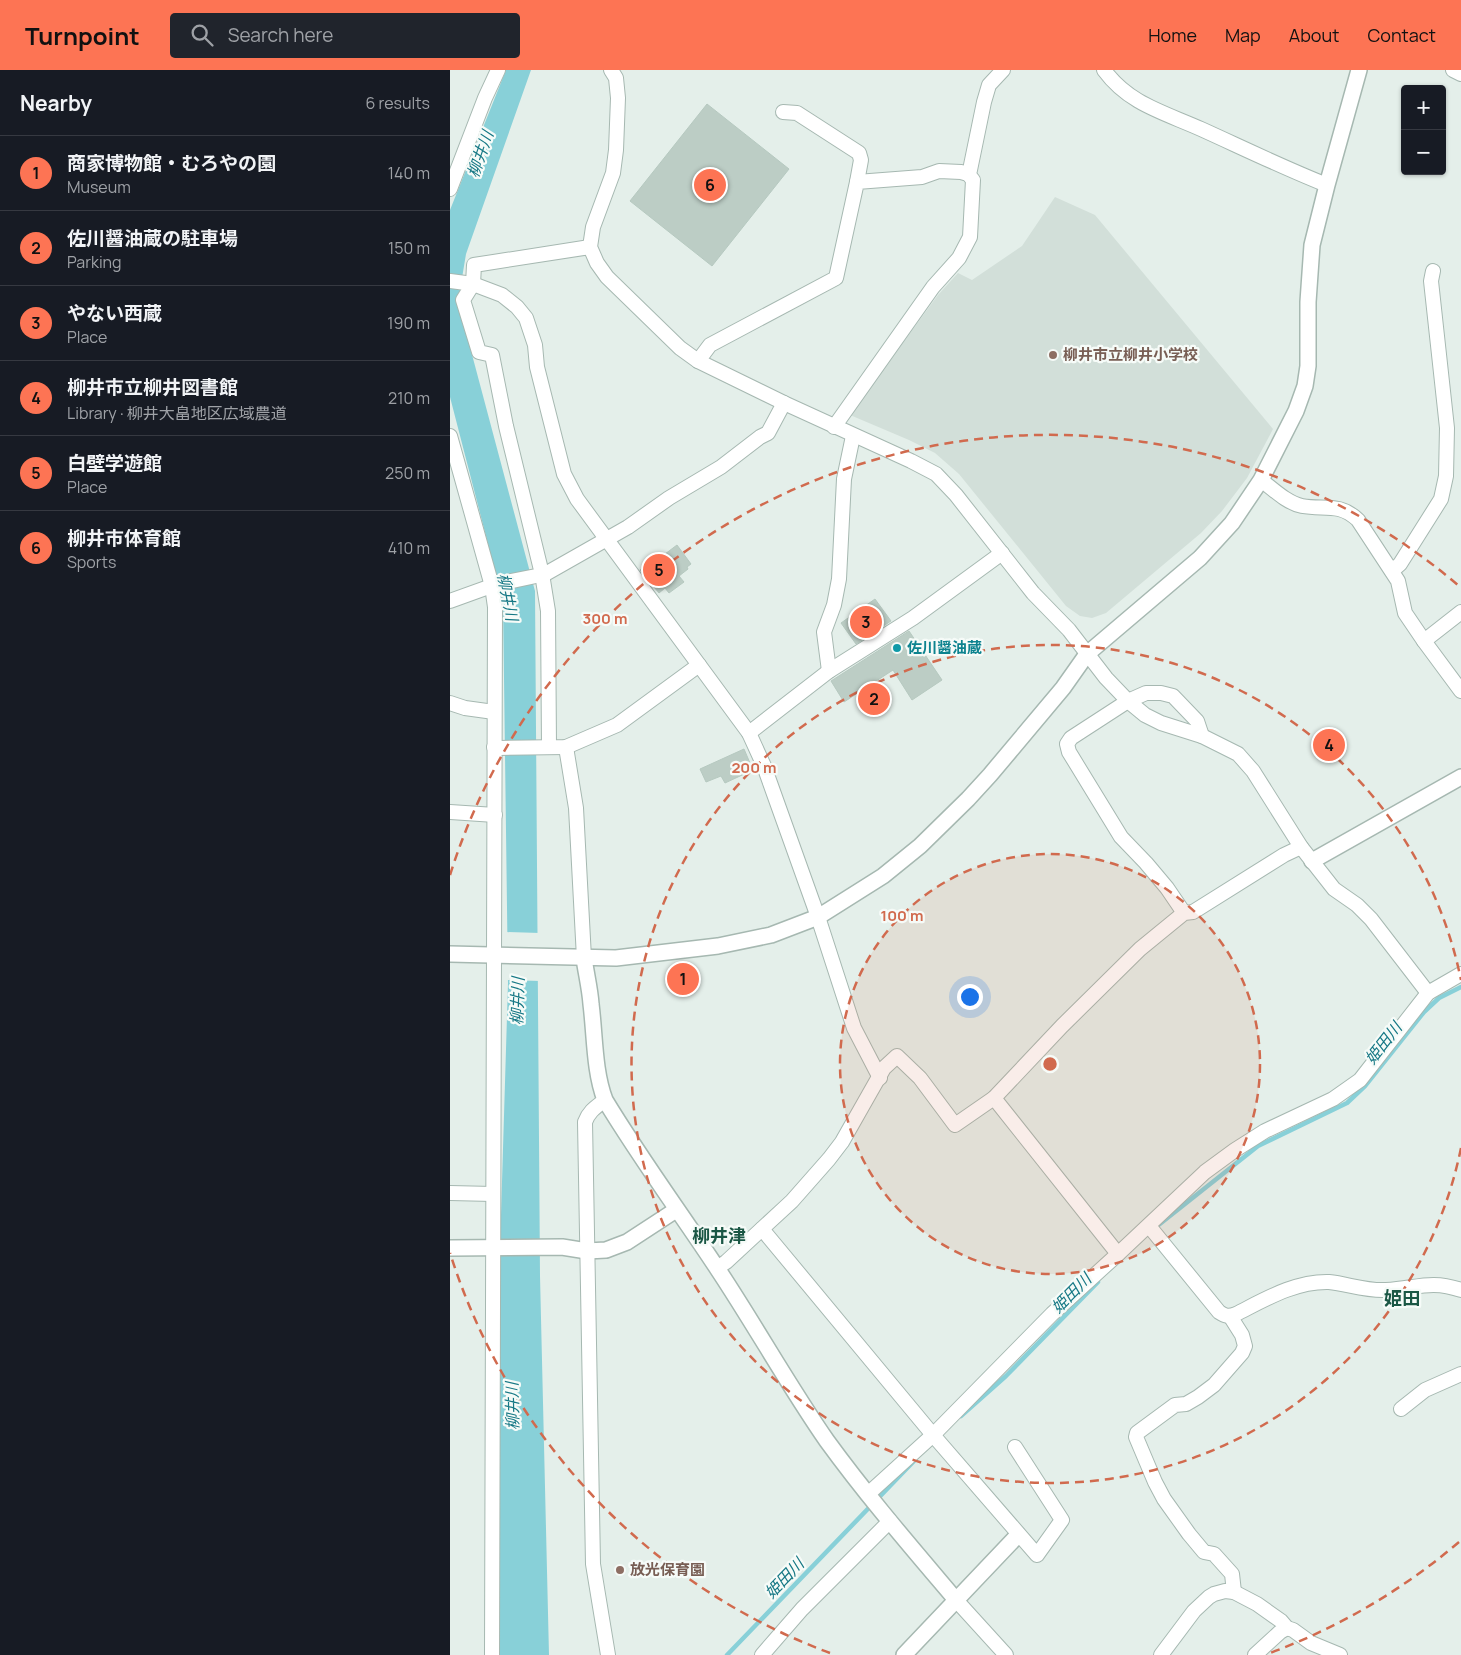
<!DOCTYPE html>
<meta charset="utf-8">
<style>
:root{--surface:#171b24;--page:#20242c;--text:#f1f3f6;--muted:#9ea1a6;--line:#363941;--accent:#fd7454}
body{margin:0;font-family:Manrope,"Noto Sans JP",sans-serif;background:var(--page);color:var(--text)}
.controls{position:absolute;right:15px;top:15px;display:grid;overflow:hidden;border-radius:5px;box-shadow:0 1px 4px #0004}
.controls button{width:45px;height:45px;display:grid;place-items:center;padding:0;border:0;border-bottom:1px solid var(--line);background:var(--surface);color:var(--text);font:25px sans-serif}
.you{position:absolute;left:519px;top:926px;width:18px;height:18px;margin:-12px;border:4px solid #fff;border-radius:50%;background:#1a73e8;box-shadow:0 0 0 8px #1a73e833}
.badge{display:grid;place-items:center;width:32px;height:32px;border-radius:50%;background:var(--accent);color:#111;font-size:16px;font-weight:700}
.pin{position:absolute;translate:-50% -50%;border:2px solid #fff;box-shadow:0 1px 5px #0006}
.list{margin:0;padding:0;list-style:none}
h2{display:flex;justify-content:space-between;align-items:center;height:65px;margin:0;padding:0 20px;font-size:21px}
h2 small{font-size:16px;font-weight:400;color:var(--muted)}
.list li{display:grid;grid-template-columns:32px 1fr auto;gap:15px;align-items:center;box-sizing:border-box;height:75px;padding:0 20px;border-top:1px solid var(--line)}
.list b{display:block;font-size:19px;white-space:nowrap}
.list p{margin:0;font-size:16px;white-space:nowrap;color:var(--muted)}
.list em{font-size:16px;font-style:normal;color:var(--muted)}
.icon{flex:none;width:28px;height:28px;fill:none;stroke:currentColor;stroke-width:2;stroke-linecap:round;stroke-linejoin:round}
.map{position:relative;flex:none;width:1011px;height:1585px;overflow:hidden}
header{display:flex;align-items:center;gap:30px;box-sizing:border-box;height:70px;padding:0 25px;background:var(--accent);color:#111}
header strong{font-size:24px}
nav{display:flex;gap:28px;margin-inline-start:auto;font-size:18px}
.search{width:350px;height:45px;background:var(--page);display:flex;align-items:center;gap:12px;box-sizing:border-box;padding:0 18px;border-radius:5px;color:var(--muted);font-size:19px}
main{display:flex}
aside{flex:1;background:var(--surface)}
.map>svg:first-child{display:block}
.built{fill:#d2dfd9}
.water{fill:#88d0d8}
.pier{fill:#e4efea}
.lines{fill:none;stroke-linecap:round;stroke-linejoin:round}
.stream{stroke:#88d0d8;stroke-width:4.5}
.building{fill:#bccdc5;stroke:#b6c9c0}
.minor-casing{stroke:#a6b8b1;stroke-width:16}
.tertiary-casing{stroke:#a6b8b1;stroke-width:18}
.minor{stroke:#fff;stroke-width:14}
.tertiary{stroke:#fff;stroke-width:15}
.ring{fill:none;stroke:#d16a4e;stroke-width:2.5;stroke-dasharray:9 6}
.education-dot{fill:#8d6e63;stroke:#f6fbf8;stroke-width:2}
.culture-dot{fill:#0f9aa8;stroke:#f6fbf8;stroke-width:2}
.labels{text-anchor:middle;stroke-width:4.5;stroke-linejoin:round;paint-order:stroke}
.education-label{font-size:15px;font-weight:bold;fill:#785e54;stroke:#f6fbf8;text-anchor:start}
.culture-label{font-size:15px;font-weight:bold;fill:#0d838f;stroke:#f6fbf8;text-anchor:start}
.water-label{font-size:16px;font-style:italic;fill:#167885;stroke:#f6fbf8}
.quarter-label{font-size:18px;font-weight:bold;fill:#1b5745;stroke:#f6fbf8}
.centre{fill:#d16a4e;stroke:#f6fbf8;stroke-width:2.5}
.ring-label{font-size:15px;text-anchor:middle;font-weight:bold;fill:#d16a4e;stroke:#f6fbf8;stroke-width:4.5;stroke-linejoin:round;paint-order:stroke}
</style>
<header>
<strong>Turnpoint</strong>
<div class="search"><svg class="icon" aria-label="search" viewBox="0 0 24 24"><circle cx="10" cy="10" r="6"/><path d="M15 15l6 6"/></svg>Search here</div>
<nav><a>Home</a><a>Map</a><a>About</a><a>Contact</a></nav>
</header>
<main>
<aside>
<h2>Nearby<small>6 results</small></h2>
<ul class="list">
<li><span class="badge">1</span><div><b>商家博物館・むろやの園</b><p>Museum</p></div><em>140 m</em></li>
<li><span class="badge">2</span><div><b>佐川醤油蔵の駐車場</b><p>Parking</p></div><em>150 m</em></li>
<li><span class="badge">3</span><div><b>やない西蔵</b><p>Place</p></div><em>190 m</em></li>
<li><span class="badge">4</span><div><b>柳井市立柳井図書館</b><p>Library · 柳井大畠地区広域農道</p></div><em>210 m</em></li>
<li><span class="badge">5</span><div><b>白壁学遊館</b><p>Place</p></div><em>250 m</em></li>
<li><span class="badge">6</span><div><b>柳井市体育館</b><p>Sports</p></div><em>410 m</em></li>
</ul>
</aside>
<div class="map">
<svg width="1011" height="1585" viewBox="0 0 1011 1585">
<rect width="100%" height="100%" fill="#e4efea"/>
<path class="built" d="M605,127L645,145L823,359L797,408L772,441L751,463L656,543L642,548L630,546L616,536L509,404L485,383L459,370L400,345L488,225L508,203L522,210L572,176Z"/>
<path class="water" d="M56,0H81L16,184L8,232L85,521L90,1206L99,1585H45L50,1291V1178L58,913L53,532L0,327V140Z"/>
<path class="pier" d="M55,862L90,863V911L56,910Z"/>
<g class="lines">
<g class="stream">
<path d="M706,1157L808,1076L897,1033L915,1016L974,942L989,928L1011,917"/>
<path d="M511,1346L556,1306L648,1212"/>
<path d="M277,1585L465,1390"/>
</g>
</g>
<g class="building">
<path d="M257,34L339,99L262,196L180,131Z"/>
<path d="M227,475L241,494L237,497L238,499L229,506L234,512L219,523L215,518L209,523L190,500L202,491L203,493Z"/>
<path d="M425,529L441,551L406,574L391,553Z"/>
<path d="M459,561L492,610L462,630L443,600L394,632L381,611Z"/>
<path d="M294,679L303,700L275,713L271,706L256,712L250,699Z"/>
</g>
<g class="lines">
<g class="minor-casing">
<g id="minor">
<path d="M161,0L166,8L168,28L166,80L163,103L143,157L140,177L147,193L157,207L230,278L248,291L334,333L461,391L486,404L506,425L583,523L619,560L656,608L678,631L695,645L711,653L752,666L788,684L803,701L851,777L884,819L907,835L921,849L978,923"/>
<path d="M654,0C679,34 713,42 751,59C793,78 834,98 877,115"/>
<path d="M1003,0L1011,4"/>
<path d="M333,42L347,43L409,83L411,90L407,112"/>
<path d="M518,104L520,100L534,32L539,15L553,0"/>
<path d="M0,119L35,28L48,0"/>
<path d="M0,211L23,214L52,225L67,237L76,248L85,275L87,297L114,404L127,429L299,663L314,696L368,847L404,958L430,1008"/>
<path d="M248,291L260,275L386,208L407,112L472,107L489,101L511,102L518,104L523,110L520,167L509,188L483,217L384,357"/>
<path d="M0,366L42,516L45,537L42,1585"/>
<path d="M811,410C823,419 837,433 852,436C874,440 889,432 908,450L948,511L955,543L974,571L1011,621"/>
<path d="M942,501L950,494L991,429L996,406L997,358L981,211L983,201"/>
<path d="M0,531L47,514L86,506L97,503L178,457L219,428L271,397L310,367L318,363L334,333"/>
<path d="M974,571L1011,542"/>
<path d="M379,601L374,562L384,535L389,509L394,409L403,366"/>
<path d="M0,633L15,638L44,642"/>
<path d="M299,663L379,601L463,548L552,483"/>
<path d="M44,677L49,678L116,677L167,655L249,595"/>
<path d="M99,677L98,541L92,504L56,356L42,285L29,282L13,230L23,214L24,195L140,177"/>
<path d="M116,677L126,738L134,888"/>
<path d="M0,742L45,745"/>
<path d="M734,843L717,818L696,793L671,767L619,682L617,674L621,668L678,631L696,623H711L723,626L747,651L752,666"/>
<path d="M544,1028L668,1184"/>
<path d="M155,1030C146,1037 139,1041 135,1052L143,1494L158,1585"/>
<path d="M0,1123L43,1124"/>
<path d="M699,1156L769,1242C775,1246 778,1247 786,1244C814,1230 845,1211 879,1212C898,1214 915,1221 936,1220C965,1219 980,1209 1011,1220"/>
<path d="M312,1159L483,1365L587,1485L612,1450L565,1377"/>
<path d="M267,1198L276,1192L342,1131L379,1089L392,1072L434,998L447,986L470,1008L505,1055L544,1028L612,956L690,879L734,843L743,842L834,785L851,777"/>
<path d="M780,1246L792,1265L795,1276L792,1283L764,1315L748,1327L736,1334L725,1335L687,1363L686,1367L705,1412L714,1429L739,1464L754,1482L764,1484L782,1504L784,1522"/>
<path d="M951,1339L975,1320L1011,1304"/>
<path d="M418,1424L483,1365L602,1244L668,1184L755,1102L785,1080L815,1061L883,1029L910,1010L978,923L1011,904"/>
<path d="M506,1530L556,1585"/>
<path d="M312,1585L352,1539L440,1451"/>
<path d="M711,1585L744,1541L759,1527L764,1524L775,1521L784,1522L807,1534L831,1551L837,1558L843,1560L861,1573L890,1585"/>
<path d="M805,1585L830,1562L837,1558"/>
</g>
</g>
<g class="tertiary-casing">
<g id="tertiary">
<path d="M862,791L1011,707"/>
<path d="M0,884L166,888L268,876L321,865L368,847L433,806L470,776L518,729L540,705L613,618L637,584L750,488L782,453L811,410L846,341L855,316L858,296V232L862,175L877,115L909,0"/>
<path d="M134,888C136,903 140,919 141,934C145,966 144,1001 155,1030C190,1088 230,1142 267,1198C305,1255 338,1315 377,1371C417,1426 462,1478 506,1530"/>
<path d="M0,1178L112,1177L137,1181L156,1180L177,1172L226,1140"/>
<path d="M454,1585L568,1465"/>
</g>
</g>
<use href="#minor" class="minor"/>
<use href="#tertiary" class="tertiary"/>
</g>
<circle cx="600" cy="994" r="210" fill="#d16a4e" fill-opacity=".12"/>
<g class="ring">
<circle cx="600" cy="994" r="210"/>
<path d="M1011 1078A419 419 0 1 1 1011 910"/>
<path d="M1009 1472A629 629 0 0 1 820 1583M380 1583A629 629 0 0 1 0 1183M0 805A629 629 0 0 1 1009 516"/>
</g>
<g class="education-dot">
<circle cx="603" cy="285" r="5"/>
<circle cx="170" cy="1500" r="5"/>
</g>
<circle class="culture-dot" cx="447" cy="578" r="5"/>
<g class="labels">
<g class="education-label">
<text x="613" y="290">柳井市立柳井小学校</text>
<text x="180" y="1505">放光保育園</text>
</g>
<g class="culture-label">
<text x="457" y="583">佐川醤油蔵</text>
</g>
<g class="water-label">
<text transform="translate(30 84) rotate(-71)" y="6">柳井川</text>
<text transform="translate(58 527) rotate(79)" y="6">柳井川</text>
<text transform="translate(67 931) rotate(-88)" y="6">柳井川</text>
<text transform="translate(933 973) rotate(-52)" y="6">姫田川</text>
<text transform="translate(621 1223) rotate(-45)" y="6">姫田川</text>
<text transform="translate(62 1336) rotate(-91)" y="6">柳井川</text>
<text transform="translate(334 1508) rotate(-46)" y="6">姫田川</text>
</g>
<g class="quarter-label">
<text x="269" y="1172">柳井津</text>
<text x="952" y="1235">姫田</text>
</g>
</g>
<circle cx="600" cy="994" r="8" class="centre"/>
<g class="ring-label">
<text x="155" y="554">300 m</text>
<text x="304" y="703">200 m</text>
<text x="452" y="851">100 m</text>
</g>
</svg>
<div class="controls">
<button>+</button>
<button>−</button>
</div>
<div class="you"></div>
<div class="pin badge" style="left:233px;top:909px">1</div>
<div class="pin badge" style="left:424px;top:629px">2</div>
<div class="pin badge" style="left:416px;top:552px">3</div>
<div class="pin badge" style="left:879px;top:675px">4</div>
<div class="pin badge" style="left:209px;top:500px">5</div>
<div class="pin badge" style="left:260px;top:115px">6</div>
</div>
</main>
